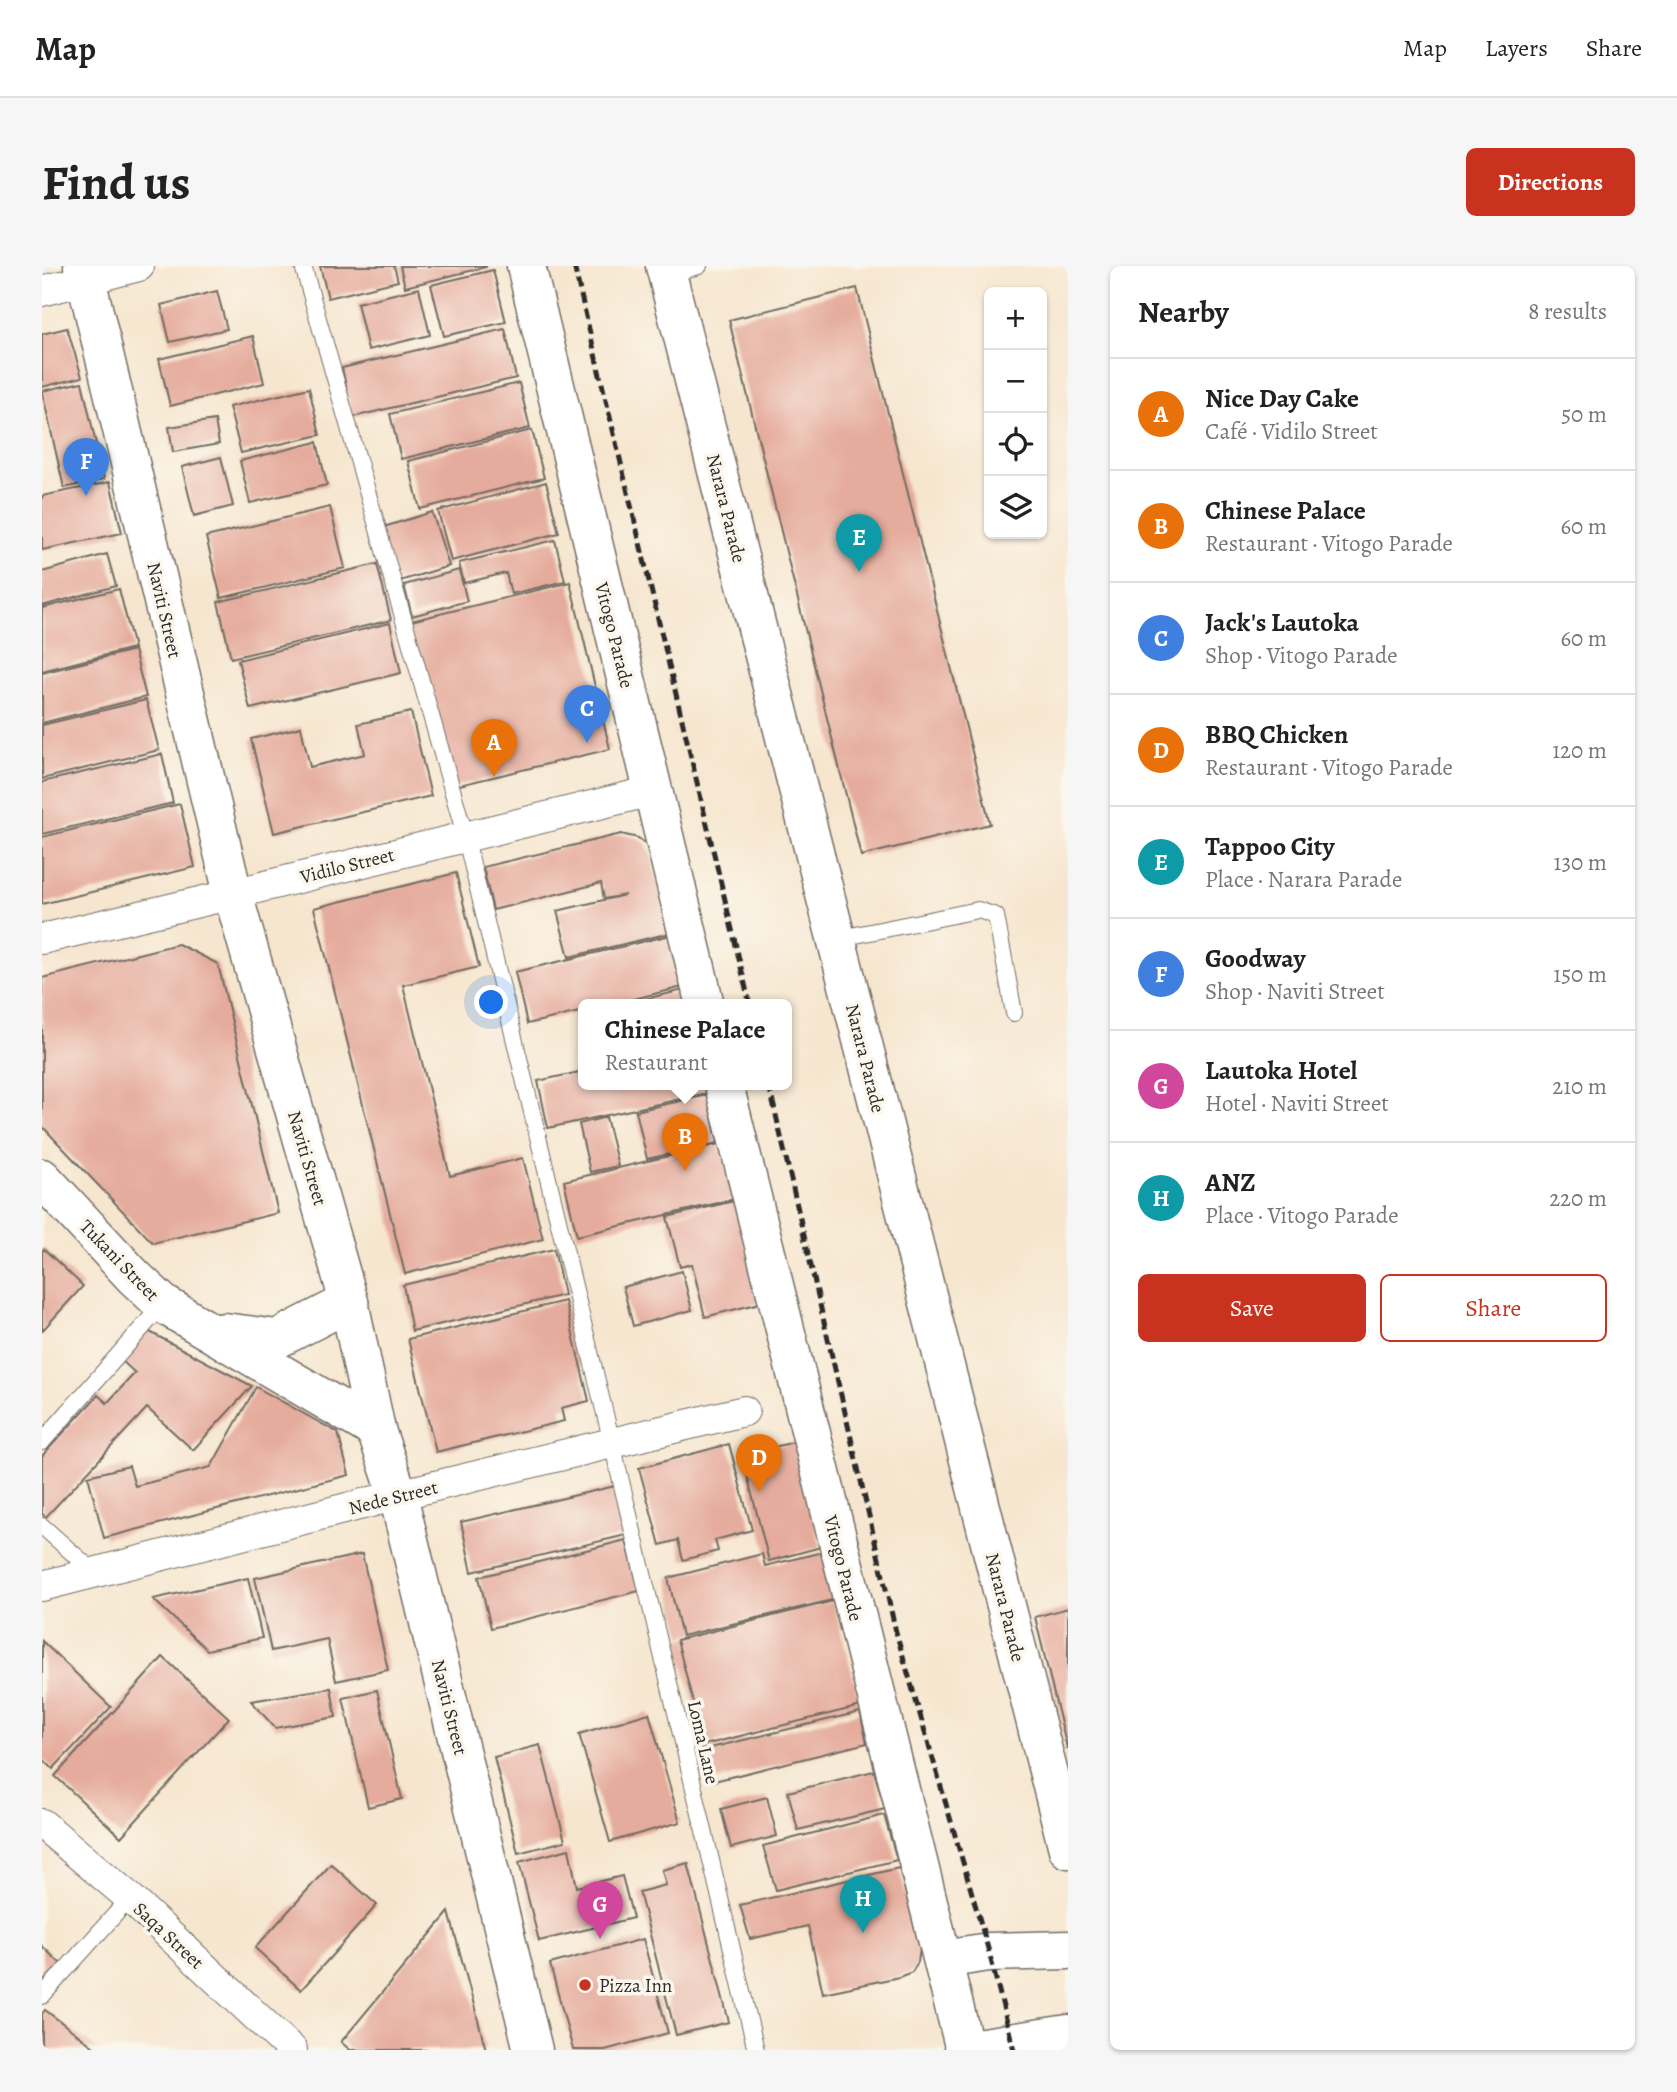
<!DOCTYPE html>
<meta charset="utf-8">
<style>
:root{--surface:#fff;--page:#f6f6f6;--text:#222;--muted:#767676;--line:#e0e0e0;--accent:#c8321e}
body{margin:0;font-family:Alegreya,serif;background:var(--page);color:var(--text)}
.controls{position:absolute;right:21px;top:21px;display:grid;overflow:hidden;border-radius:10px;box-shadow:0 2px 5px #0004}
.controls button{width:63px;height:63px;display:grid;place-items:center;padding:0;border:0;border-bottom:2px solid var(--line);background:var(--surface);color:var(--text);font:35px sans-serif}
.you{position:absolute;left:450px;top:737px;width:24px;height:24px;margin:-18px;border:5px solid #fff;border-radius:50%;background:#1a73e8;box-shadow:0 0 0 10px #1a73e833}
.badge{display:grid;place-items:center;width:46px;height:46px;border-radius:50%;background:var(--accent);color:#fff;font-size:23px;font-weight:700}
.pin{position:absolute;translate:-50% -58px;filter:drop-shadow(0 2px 4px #0008)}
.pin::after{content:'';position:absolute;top:37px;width:24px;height:21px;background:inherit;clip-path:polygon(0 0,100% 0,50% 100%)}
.popup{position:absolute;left:536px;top:733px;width:214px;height:91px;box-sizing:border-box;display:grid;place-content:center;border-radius:10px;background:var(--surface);filter:drop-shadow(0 2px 5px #0005);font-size:23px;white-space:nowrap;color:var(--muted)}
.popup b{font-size:26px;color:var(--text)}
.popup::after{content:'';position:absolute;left:50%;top:100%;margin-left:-14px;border:14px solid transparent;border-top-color:var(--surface)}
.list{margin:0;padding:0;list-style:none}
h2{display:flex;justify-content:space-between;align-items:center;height:91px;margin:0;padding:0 28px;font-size:30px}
h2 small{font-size:23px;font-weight:400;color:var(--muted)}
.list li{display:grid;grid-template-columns:46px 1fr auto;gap:21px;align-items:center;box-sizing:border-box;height:112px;padding:0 28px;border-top:2px solid var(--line)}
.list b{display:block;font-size:26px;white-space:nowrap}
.list p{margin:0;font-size:23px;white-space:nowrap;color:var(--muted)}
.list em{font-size:23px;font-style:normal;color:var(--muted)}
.actions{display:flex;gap:14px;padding:21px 28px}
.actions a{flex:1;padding:16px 0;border:2px solid var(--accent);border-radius:10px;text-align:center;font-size:24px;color:var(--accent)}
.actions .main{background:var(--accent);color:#fff}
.icon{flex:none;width:38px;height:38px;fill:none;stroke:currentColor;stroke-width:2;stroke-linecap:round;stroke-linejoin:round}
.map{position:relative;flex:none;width:1026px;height:1784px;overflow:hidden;border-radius:10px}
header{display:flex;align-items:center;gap:42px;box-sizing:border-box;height:98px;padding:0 35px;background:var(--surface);border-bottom:2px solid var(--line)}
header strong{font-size:33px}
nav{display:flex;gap:38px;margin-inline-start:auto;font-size:24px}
.intro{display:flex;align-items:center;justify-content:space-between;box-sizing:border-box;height:168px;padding:0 42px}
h1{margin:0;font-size:49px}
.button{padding:18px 32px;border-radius:10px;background:var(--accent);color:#fff;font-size:24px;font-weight:700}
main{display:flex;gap:42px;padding:0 42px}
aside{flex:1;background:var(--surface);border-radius:10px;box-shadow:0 2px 5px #0004}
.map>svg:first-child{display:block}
.building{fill:#e5ab9c}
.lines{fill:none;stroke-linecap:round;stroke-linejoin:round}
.lane-casing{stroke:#726c64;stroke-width:18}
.street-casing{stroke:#726c64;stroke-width:32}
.secondary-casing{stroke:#726c64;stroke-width:41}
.primary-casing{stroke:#726c64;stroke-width:41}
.lane{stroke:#fff;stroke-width:16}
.street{stroke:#fff;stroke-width:30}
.secondary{stroke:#fff;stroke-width:38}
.primary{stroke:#fff;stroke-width:38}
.rail{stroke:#2b2b2b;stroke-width:5;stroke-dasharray:10 5;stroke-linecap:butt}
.poi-dot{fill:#c8321e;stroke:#fbf7ec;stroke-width:2.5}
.labels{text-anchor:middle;stroke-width:7;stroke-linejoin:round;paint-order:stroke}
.street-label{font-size:19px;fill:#2b2b2b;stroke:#fbf7ec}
.poi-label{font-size:19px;fill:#2b2b2b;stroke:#fbf7ec;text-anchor:start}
</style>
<header>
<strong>Map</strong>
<nav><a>Map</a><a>Layers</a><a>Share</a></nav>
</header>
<div class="intro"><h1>Find us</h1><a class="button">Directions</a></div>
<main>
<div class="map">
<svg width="1026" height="1784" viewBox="0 0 1026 1784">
<rect width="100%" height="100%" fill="#fbf7ec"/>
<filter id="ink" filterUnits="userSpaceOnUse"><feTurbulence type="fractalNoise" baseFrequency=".0143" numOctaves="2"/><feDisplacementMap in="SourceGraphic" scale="14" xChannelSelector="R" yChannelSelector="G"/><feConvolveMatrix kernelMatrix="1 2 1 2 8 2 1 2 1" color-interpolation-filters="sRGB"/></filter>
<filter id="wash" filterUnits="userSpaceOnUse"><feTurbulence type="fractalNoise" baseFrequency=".00686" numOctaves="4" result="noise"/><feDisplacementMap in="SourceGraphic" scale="28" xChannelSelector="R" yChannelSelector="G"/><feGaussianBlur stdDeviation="1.57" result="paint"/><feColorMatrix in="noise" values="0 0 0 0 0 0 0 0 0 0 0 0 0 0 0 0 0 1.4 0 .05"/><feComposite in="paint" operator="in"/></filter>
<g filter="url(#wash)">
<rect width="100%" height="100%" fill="#f6e6cf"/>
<g id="blocks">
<g class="building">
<path d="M278,0H352L356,15L286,32Z"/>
<path d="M358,0H444V1L363,21Z"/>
<path d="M451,4L464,56L402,70L389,19Z"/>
<path d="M377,22L388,69L326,84L315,37Z"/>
<path d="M815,22L948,558L819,590L687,54Z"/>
<path d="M175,25L185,63L128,76L119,39Z"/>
<path d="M25,62L40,111L0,121V68Z"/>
<path d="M463,63L474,112L311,151L300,102Z"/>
<path d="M211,70L222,117L128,140L117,93Z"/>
<path d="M40,116L62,213L22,222L0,125Z"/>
<path d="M477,117L488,162L359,193L348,148Z"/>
<path d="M267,122L278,169L199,187L187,141Z"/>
<path d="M173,154L177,178L131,186L127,161Z"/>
<path d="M490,164L502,212L378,243L366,195Z"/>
<path d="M275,176L285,219L208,237L198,195Z"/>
<path d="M179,191L191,240L152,250L140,201Z"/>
<path d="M68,216L80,267L0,284V230Z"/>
<path d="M504,216L517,267L409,295L396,245Z"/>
<path d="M288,241L303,302L179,332L164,271Z"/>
<path d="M390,246L407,300L348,318L332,264Z"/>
<path d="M513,274L523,315L469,328L464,307L422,317L417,297Z"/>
<path d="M65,288L74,320L0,340V306Z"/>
<path d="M335,298L349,354L189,392L176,336Z"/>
<path d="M417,304L425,335L370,350L362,319Z"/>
<path d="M528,316L568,483L405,522L365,356Z"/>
<path d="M77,323L92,382L0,405V342Z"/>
<path d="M348,357L359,407L208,443L196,394Z"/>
<path d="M92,384L104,431L0,457V407Z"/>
<path d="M104,434L117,484L0,513V459Z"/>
<path d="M369,446L389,530L232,567L209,473L259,461L268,501L323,488L316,458Z"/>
<path d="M120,488L131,537L0,568V516Z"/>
<path d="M138,538L153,601L0,638V571Z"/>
<path d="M579,568L596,572L604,578L609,589L628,667L527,691L515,645L583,629L562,633L559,617L451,644L441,601Z"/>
<path d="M414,607L437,701L361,719L408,910L481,892L501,973L363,1008L272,642Z"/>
<path d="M629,669L641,721L566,739H542V745L485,758L473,706Z"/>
<path d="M136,678L176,698L236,947L111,977L0,860V712Z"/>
<path d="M642,724L645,739H581V738Z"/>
<path d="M542,805V819H664L666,827L506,862L496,815Z"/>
<path d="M665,829L676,877L605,893L594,845Z"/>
<path d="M564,851L576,900L548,906L537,858Z"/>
<path d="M677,878L693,933L535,970L522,915Z"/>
<path d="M692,935L718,1037L663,1051L650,998L638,1001L625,951Z"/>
<path d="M2,983L41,1020L0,1065V985Z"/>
<path d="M512,983L522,1029L370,1065L361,1019Z"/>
<path d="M640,1005L650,1044L591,1060L581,1021Z"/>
<path d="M523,1035L547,1135L519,1142L522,1155L394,1186L366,1073Z"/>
<path d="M104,1064L210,1120L151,1184L105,1142L4,1251L0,1248V1190L56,1129L65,1137L93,1107L78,1093Z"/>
<path d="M214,1121L296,1167L307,1209L62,1272L46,1210L87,1200L93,1220L169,1201Z"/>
<path d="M752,1176L779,1281L727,1295L700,1189Z"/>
<path d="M687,1178L710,1264L673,1274L676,1285L641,1294L636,1274L618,1279L597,1202Z"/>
<path d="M573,1220L584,1269L430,1306L419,1256Z"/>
<path d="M584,1274L597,1325L449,1362L437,1311Z"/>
<path d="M781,1286L794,1333L640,1370L626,1312L720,1288L723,1300Z"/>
<path d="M320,1288L346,1404L294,1415L285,1373L229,1385L213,1312Z"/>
<path d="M206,1312L220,1372L165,1384L111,1333Z"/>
<path d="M791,1335L819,1440L662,1479L635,1374Z"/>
<path d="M1026,1342V1482H1025L993,1351Z"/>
<path d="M0,1375L69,1441L11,1503L0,1492Z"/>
<path d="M121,1391L187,1452L79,1571L13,1510Z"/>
<path d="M289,1422L294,1451L233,1462L209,1435Z"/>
<path d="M335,1424L360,1533L326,1541L301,1432Z"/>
<path d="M818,1446L825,1477L668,1516L660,1484Z"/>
<path d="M607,1447L638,1556L568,1576L537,1468Z"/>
<path d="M498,1479L523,1575L476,1587L452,1491Z"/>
<path d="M832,1505L843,1543L756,1564L746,1526Z"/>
<path d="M725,1531L735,1570L689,1582L679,1543Z"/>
<path d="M842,1549L855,1594L734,1624L721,1580Z"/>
<path d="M527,1583L535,1621L580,1610L591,1652L497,1675L477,1596Z"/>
<path d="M646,1597L687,1756L634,1769L597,1626L624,1619L620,1604Z"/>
<path d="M289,1598L335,1639L259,1724L213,1682Z"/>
<path d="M857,1602L878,1682L876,1696L870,1706L857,1711L781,1727L766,1660L708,1673L698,1639Z"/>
<path d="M407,1646L444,1784H308L299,1776Z"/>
<path d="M601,1673L626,1767L563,1784H531L508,1698Z"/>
<path d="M0,1680L19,1698L0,1717Z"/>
<path d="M3,1744L56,1784H0V1748Z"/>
</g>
</g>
</g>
<g filter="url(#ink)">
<use href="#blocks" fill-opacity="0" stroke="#726c64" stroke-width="2"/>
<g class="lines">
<g class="lane-casing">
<g id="lane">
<path d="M261,0L423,569L570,1177L714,1784"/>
<path d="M625,8L657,0"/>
<path d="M794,673L936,644L954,650L972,747"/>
<path d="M0,1176L121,1038"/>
<path d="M0,1260L53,1307"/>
<path d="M0,1730L88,1632"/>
</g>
</g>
<g class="street-casing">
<g id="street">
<path d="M0,25L97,0"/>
<path d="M0,673L191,628L610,525"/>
<path d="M0,1320L356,1229L702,1145"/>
<path d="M0,1558L88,1632L250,1784"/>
</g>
</g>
<g class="secondary-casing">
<g id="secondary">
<path d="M623,0L1026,1583"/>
<path d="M0,912L92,1011L121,1038L334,1164"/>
<path d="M182,1066L235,1073L307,1036"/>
</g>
</g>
<g class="primary-casing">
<g id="primary">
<path d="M41,0L191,628L307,1036L334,1164L356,1229L491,1784"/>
<path d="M484,0L663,739"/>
<path d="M682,819L923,1784"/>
<path d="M901,1693L947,1686L1026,1684"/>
<path d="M921,1784L1026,1768"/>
</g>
</g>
<use href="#lane" class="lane"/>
<use href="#street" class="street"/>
<use href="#secondary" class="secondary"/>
<use href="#primary" class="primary"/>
<g class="rail">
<path d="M532,0L708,739"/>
<path d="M727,819L854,1366L947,1686L972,1784"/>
</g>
</g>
</g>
<circle class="poi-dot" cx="543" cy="1719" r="7"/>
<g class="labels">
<g class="street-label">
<text transform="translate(685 242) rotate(76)" y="7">Narara Parade</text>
<text transform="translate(123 344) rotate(77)" y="7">Naviti Street</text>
<text transform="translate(573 369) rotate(76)" y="7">Vitogo Parade</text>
<text transform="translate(305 599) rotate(-14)" y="7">Vidilo Street</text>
<text transform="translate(824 792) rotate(76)" y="7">Narara Parade</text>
<text transform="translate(266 892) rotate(74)" y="7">Naviti Street</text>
<text transform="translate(78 994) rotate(46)" y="7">Tukani Street</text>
<text transform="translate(351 1231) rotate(-14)" y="7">Nede Street</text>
<text transform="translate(802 1302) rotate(76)" y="7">Vitogo Parade</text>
<text transform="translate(964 1341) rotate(76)" y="7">Narara Parade</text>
<text transform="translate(408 1441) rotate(76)" y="7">Naviti Street</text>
<text transform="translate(662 1476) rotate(77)" y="7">Loma Lane</text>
<text transform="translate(127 1669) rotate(43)" y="7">Saqa Street</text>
</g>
<g class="poi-label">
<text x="557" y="1726">Pizza Inn</text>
</g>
</g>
</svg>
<div class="controls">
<button>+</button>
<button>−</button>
<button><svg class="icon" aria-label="locate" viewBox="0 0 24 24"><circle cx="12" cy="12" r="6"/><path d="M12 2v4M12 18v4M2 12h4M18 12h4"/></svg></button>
<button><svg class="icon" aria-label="layers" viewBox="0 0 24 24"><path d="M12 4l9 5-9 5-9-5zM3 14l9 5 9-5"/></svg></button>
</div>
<div class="you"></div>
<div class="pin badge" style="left:452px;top:511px;background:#e8710a">A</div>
<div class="pin badge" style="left:643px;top:905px;background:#e8710a">B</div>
<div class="popup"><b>Chinese Palace</b>Restaurant</div>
<div class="pin badge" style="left:545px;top:477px;background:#3f7fe0">C</div>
<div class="pin badge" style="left:717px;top:1226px;background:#e8710a">D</div>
<div class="pin badge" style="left:817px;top:306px;background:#0f9aa8">E</div>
<div class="pin badge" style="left:44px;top:230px;background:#3f7fe0">F</div>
<div class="pin badge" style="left:558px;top:1673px;background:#d1479c">G</div>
<div class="pin badge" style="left:821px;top:1667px;background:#0f9aa8">H</div>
</div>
<aside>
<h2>Nearby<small>8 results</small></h2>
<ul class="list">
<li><span class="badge" style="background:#e8710a">A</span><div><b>Nice Day Cake</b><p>Café · Vidilo Street</p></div><em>50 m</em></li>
<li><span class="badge" style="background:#e8710a">B</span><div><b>Chinese Palace</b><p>Restaurant · Vitogo Parade</p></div><em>60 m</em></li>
<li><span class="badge" style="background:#3f7fe0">C</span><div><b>Jack's Lautoka</b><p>Shop · Vitogo Parade</p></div><em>60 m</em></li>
<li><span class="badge" style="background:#e8710a">D</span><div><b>BBQ Chicken</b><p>Restaurant · Vitogo Parade</p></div><em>120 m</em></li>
<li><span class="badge" style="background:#0f9aa8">E</span><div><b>Tappoo City</b><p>Place · Narara Parade</p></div><em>130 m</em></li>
<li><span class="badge" style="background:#3f7fe0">F</span><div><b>Goodway</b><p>Shop · Naviti Street</p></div><em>150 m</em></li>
<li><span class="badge" style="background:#d1479c">G</span><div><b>Lautoka Hotel</b><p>Hotel · Naviti Street</p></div><em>210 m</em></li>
<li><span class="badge" style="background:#0f9aa8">H</span><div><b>ANZ</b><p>Place · Vitogo Parade</p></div><em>220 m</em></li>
</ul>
<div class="actions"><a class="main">Save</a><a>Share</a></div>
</aside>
</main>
